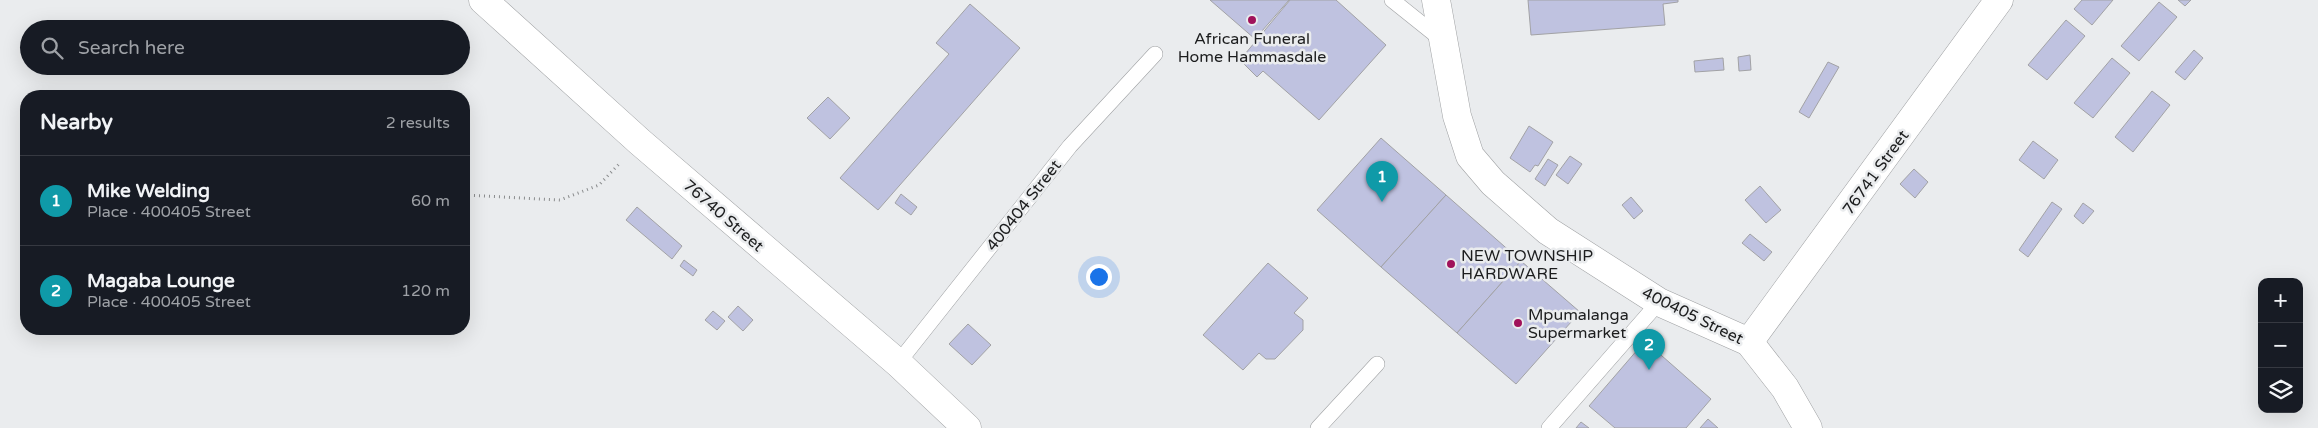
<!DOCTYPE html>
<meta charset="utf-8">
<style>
:root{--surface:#171b24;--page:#20242c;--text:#f1f3f6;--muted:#9ea1a6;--line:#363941;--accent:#cd8eb0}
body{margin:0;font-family:"Varela Round",sans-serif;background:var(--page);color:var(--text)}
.controls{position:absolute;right:15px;bottom:15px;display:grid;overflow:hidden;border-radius:10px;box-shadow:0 5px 20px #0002}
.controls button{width:45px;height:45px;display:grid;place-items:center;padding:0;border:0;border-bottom:1px solid var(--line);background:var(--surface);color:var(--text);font:25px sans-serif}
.you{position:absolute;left:1098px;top:276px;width:18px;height:18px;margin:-12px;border:4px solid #fff;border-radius:50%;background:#1a73e8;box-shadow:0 0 0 8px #1a73e833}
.badge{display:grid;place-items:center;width:32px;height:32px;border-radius:50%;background:var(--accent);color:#fff;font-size:16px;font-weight:700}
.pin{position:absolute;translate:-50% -41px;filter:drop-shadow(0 1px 2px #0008)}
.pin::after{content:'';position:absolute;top:26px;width:18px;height:15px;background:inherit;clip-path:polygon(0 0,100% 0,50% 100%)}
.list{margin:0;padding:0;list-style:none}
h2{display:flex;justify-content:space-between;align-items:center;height:65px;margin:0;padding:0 20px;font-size:21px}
h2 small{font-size:16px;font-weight:400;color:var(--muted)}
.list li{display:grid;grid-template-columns:32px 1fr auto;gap:15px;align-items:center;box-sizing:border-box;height:90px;padding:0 20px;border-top:1px solid var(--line)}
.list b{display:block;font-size:19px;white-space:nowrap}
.list p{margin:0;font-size:16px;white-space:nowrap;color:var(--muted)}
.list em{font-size:16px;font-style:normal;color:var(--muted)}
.icon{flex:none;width:28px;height:28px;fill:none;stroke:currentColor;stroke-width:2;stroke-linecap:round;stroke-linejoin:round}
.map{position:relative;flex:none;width:2318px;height:428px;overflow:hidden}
.search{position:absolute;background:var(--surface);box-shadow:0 5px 20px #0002;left:20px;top:20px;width:450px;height:55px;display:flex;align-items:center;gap:12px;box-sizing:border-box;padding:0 18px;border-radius:28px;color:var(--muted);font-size:19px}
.panel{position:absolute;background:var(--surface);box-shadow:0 5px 20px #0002;left:20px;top:90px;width:450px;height:245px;border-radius:20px}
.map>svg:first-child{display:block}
.building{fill:#bfc2e0;stroke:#a2a2a5}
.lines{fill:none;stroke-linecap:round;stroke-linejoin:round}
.lane-casing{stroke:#9fa1a3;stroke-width:16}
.street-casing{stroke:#9fa1a3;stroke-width:29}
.path{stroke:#8a8c8d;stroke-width:3;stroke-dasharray:1 4;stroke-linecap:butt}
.lane{stroke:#fff;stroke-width:15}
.street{stroke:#fff;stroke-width:28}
.poi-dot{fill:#a0125b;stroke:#eaecee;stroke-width:2}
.labels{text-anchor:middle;stroke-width:5;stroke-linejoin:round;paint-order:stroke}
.poi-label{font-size:16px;fill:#1c1d1e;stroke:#eaecee;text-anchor:start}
.street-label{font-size:16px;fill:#1c1d1e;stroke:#eaecee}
</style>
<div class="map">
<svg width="2318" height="428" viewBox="0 0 2318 428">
<rect width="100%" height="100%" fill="#eaecee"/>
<g class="building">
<path d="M1210,0H1289L1255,39Z"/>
<path d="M1290,0H1336L1386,45L1319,120L1263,71L1257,77L1240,60Z"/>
<path d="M1528,0H1678V2L1663,4L1665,25L1531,35Z"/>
<path d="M2082,0H2113L2092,25L2074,9Z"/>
<path d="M2178,0H2191L2185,6Z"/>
<path d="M2159,2L2177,17L2139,61L2121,46Z"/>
<path d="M970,4L1020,48L878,210L840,178L949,54L936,43Z"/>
<path d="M2066,20L2085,36L2047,80L2028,65Z"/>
<path d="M2194,50L2203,58L2185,80L2175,72Z"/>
<path d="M1750,55L1751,70L1739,71L1738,57Z"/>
<path d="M1723,58L1724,70L1695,72L1694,61Z"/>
<path d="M2112,58L2130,73L2093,118L2074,103Z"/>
<path d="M1828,62L1839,67L1809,118L1799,112Z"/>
<path d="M2152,91L2170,105L2133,152L2115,137Z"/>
<path d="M828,97L850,118L830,139L807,118Z"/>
<path d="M1529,126L1553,142L1538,166L1535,165L1530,172L1510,158Z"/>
<path d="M1381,138L1446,195L1381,267L1317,210Z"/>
<path d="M2033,141L2058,160L2044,179L2019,160Z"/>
<path d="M1570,156L1582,164L1568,184L1556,175Z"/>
<path d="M1548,159L1558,165L1545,186L1535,179Z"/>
<path d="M1914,169L1928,182L1915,198L1900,184Z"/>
<path d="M1760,186L1781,210L1766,223L1745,200Z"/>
<path d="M901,194L917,207L911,215L895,203Z"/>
<path d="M1446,195L1521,261L1457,333L1381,267Z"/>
<path d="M1631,197L1643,211L1634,219L1622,205Z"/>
<path d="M2052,202L2062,209L2028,257L2019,250Z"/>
<path d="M2083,203L2094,211L2083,224L2074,216Z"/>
<path d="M637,207L682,246L672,259L626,220Z"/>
<path d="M1750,234L1772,252L1764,261L1742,243Z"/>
<path d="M684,260L697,270L693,276L680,266Z"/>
<path d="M1521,261L1580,312L1516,384L1457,333Z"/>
<path d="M1268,263L1308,298L1294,313L1303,320V330L1275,359H1266L1259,353L1243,370L1203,335Z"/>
<path d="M738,306L753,320L743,331L728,317Z"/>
<path d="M713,311L725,321L717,330L705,320Z"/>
<path d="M968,324L991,345L972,365L949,344Z"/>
<path d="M1645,341L1711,399L1686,428H1615L1589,406Z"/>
<path d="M1708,419L1718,428H1700Z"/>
<path d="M1581,422L1589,428H1576Z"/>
</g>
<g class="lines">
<g class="lane-casing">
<g id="lane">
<path d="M1392,0L1442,40"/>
<path d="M898,363L1070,146L1155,54"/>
<path d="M1318,428L1377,364"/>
<path d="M1549,428L1659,302"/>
</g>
</g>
<g class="street-casing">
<g id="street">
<path d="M483,0L640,142L898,363L967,428"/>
<path d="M1436,0L1457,116L1470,156L1493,183L1548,231L1659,302L1749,342L1785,388L1808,428"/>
<path d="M1749,342L1999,0"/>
</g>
</g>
<path class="path" d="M464,195L560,200L599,185L619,164"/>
<use href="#lane" class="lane"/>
<use href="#street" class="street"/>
</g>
<g class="poi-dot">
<circle cx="1252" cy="20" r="5"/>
<circle cx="1451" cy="264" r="5"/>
<circle cx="1518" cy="323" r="5"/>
</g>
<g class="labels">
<g class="poi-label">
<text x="1252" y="44" text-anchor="middle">African Funeral<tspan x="1252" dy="18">Home Hammasdale</tspan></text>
<text x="1461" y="261">NEW TOWNSHIP<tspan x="1461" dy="18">HARDWARE</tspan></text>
<text x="1528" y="320">Mpumalanga<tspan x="1528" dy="18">Supermarket</tspan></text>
</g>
<g class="street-label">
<text transform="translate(1875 172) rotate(-54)" y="6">76741 Street</text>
<text transform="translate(1023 205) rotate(-52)" y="6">400404 Street</text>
<text transform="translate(724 215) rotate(41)" y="6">76740 Street</text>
<text transform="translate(1693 315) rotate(26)" y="6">400405 Street</text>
</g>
</g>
</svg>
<div class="controls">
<button>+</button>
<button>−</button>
<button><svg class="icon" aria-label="layers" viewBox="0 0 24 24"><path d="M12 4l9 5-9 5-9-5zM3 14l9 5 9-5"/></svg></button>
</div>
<div class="you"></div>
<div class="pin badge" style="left:1382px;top:202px;background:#0f9aa8">1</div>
<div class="pin badge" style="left:1649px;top:370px;background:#0f9aa8">2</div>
<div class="search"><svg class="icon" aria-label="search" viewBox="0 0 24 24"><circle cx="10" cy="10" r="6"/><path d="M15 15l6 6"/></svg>Search here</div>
<section class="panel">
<h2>Nearby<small>2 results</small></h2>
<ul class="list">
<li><span class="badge" style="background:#0f9aa8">1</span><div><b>Mike Welding</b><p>Place · 400405 Street</p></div><em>60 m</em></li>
<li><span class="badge" style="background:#0f9aa8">2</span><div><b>Magaba Lounge</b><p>Place · 400405 Street</p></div><em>120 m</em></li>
</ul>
</section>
</div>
